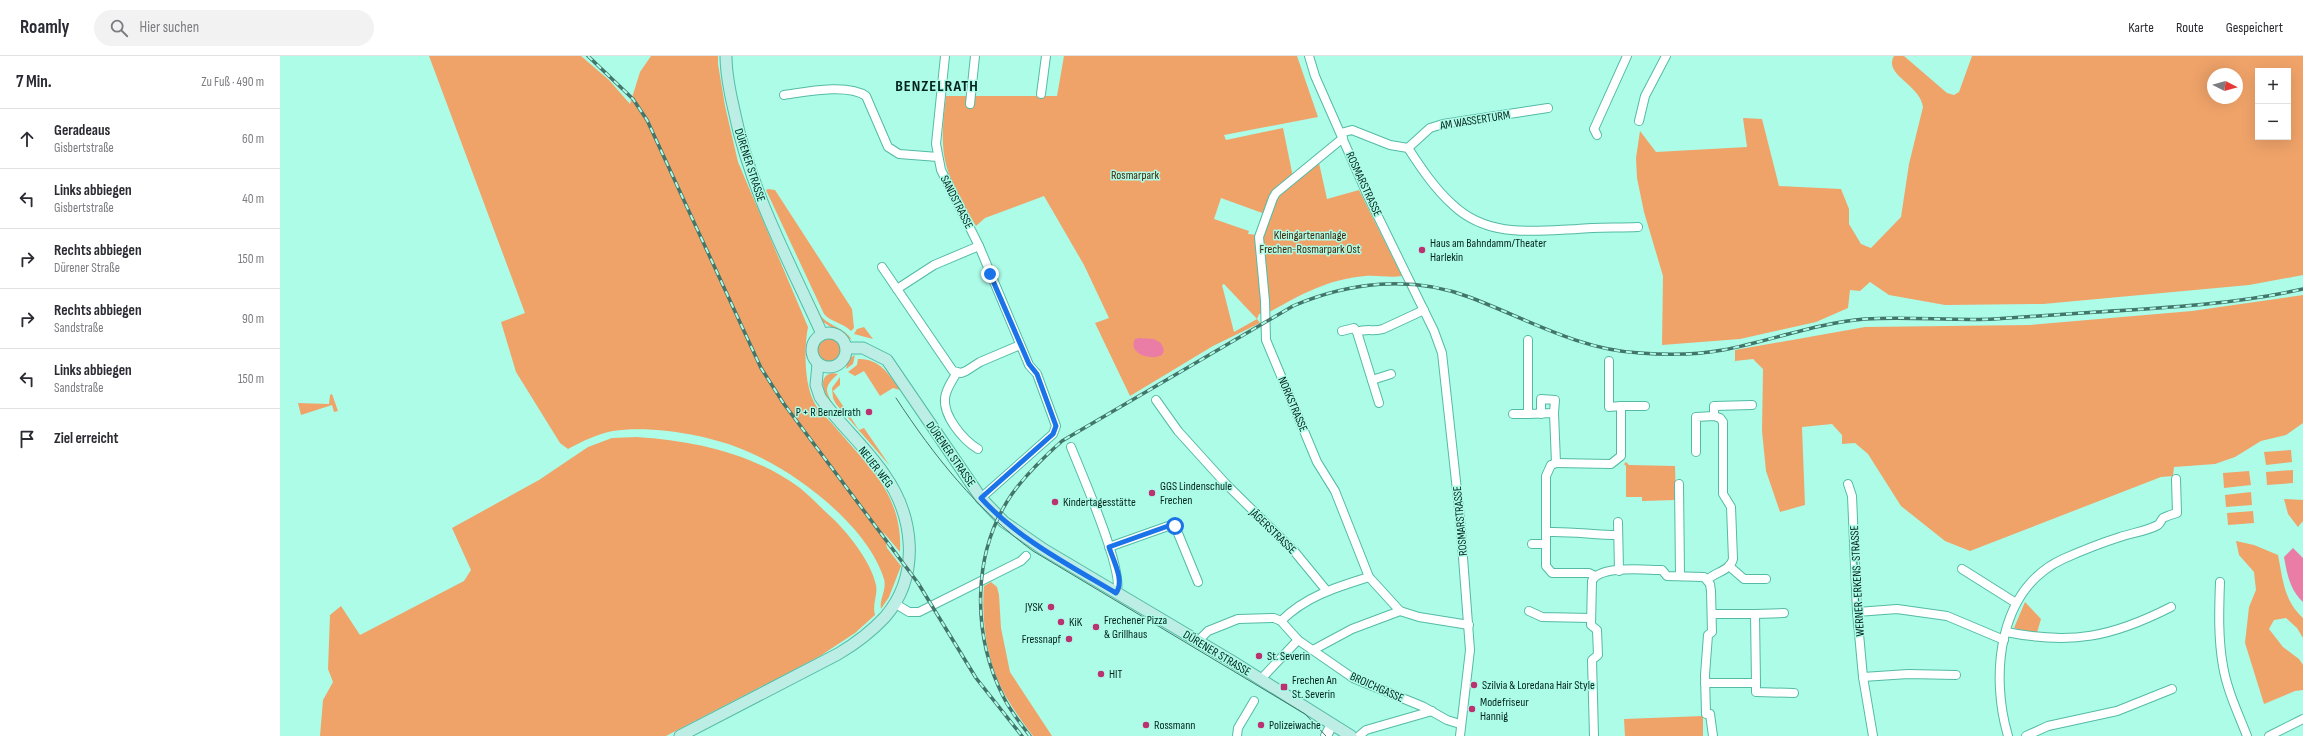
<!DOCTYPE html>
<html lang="de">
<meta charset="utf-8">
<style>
:root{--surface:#fff;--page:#f2f2f3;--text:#2b2b33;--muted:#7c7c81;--line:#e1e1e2}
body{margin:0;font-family:"Sofia Sans Condensed",sans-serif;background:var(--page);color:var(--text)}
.controls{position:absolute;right:12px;top:12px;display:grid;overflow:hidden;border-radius:0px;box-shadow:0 4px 16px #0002}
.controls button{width:36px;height:36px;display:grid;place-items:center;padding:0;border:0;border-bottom:1px solid var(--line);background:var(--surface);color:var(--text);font:20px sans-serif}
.compass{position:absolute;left:1927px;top:12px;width:36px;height:36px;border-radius:50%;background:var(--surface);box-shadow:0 4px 16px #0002;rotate:96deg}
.stop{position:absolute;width:12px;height:12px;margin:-9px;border:3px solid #1a73e8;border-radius:50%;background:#fff}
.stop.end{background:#1a73e8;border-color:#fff;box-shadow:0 1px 4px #0008}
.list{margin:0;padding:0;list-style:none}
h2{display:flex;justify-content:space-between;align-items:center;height:52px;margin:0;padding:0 16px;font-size:17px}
h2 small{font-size:13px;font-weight:400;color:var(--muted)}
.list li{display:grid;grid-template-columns:26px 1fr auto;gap:12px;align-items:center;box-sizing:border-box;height:60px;padding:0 16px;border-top:1px solid var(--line)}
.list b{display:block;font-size:15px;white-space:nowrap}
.list p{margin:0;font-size:13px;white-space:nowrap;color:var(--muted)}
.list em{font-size:13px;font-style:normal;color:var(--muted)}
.icon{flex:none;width:22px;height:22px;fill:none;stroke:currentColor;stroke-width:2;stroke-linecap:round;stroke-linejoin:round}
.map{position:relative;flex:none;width:2023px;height:680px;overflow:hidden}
header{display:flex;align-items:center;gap:24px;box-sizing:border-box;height:56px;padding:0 20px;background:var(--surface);border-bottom:1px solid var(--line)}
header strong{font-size:19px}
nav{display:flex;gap:22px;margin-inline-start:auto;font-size:14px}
.search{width:280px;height:36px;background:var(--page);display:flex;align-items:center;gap:10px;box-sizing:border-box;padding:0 14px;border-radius:22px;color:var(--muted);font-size:15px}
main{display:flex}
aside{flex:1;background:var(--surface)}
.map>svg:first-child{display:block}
.green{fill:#efa369;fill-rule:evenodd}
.water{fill:#e97da6}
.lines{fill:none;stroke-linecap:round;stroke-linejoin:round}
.minor-casing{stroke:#53bba5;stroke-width:10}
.tertiary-casing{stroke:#53bba5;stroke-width:12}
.secondary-casing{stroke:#53bba5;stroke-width:13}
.minor{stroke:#fff;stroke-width:8}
.tertiary{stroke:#fff;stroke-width:10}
.secondary{stroke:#bceee5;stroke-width:11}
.tram{stroke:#43766a;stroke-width:1}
.rail-casing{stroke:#43766a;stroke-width:3.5}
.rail{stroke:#adfce8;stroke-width:2;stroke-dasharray:6;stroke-linecap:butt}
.route{stroke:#1a73e8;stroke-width:5}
.poi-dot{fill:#bb3271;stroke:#adfce8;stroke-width:1.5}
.labels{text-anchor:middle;stroke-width:3;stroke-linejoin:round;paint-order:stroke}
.street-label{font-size:12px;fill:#02241d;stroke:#adfce8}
.park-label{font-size:12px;fill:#442101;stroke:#adfce8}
.poi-label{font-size:12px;fill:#02241d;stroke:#adfce8;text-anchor:start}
.district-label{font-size:16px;font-weight:bold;letter-spacing:1px;fill:#02241d;stroke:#adfce8}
</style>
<header>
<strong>Roamly</strong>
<div class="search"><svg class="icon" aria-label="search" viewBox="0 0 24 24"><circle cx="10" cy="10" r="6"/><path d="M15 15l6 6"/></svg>Hier suchen</div>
<nav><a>Karte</a><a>Route</a><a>Gespeichert</a></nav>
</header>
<main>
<aside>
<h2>7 Min.<small>Zu Fuß · 490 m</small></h2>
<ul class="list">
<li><svg class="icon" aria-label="ahead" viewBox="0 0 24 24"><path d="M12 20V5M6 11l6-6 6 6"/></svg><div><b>Geradeaus</b><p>Gisbertstraße</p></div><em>60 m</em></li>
<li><svg class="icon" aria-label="left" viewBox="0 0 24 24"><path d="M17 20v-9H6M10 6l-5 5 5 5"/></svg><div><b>Links abbiegen</b><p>Gisbertstraße</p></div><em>40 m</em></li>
<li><svg class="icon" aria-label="right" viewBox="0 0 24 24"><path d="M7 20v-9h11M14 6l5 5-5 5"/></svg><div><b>Rechts abbiegen</b><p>Dürener Straße</p></div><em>150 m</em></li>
<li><svg class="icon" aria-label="right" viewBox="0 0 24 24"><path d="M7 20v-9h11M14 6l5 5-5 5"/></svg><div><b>Rechts abbiegen</b><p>Sandstraße</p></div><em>90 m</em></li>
<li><svg class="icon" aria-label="left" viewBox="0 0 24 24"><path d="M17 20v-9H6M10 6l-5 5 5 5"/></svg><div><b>Links abbiegen</b><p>Sandstraße</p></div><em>150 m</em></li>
<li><svg class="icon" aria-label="arrive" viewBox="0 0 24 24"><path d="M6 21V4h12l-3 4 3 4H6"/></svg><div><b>Ziel erreicht</b></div></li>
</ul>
</aside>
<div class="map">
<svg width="2023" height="680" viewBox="0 0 2023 680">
<rect width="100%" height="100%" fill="#adfce8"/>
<g class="green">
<path d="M149,0H301L329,24L350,48L360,16L371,0H438V8L445,50L458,106L528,271C524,291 524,327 534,346C538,355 549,363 555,371C589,411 623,439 620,496L604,477L607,492L621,510L609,541L601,553C599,543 607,534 604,523C588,471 520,419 473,398C436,380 374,369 333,375C317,378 303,385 288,393L280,387L236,316L221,266L245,257Z"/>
<path d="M784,0H1017L1038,61L944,79L946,84L1003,72L1013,121L985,158L941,142L934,163L969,175L968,178L978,179L984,257L979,258L977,263L980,267L933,290L850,340L815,267L829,262L804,209L764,140L705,162L696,170C664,115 658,104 666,40H777ZM944,228L977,263L954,276L942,229Z"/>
<path d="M1614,0H1624L1667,37L1674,39L1679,36L1692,0H2023V219L1969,229L1763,248L1665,249L1609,239L1590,226L1580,235L1570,234L1568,252L1536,266L1460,283L1382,289L1383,220L1364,156L1357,122L1356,102L1360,75L1376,96L1467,91L1463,62L1482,63L1499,130L1561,133L1569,153V168L1581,188L1591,192L1621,161L1629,108L1643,51C1640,28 1603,19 1614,0ZM1978,15H2008V81H1978ZM1933,18H1957V42H1933Z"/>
<path d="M1039,107L1047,143L1079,134L1122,220C1110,222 1098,219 1085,220C1048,223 1020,239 988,257L982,184L996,142Z"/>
<path d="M488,133L495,134L572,253L574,272L571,275C563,267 551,266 544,258L486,134Z"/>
<path d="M500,176L541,260C550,271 564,271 572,284L543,266Z"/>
<path d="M2023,239V367L2006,379L1981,385L1955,401L1935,408L1894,411L1893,420L1881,421L1690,495L1665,485L1621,450L1588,398L1575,387L1562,388V379L1552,368L1522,371L1525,449L1500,456L1486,415L1482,375L1483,313L1473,303L1455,305V294L1585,271L1750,269L1912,255Z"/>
<path d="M584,271L593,283L574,278L577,273Z"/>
<circle cx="549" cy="294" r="11"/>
<path d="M575,299L573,308L566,313L568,303Z"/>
<path d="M578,303C599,302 609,318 620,334L613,332L600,340L584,315L575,320L568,316L577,309Z"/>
<path d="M552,317L558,318C554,322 548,326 547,333C546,348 594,398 606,412L613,423L551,348C545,338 536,321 552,317Z"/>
<path d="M560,321V329L553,335L579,374L584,372L610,410L556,348L553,342L552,332Z"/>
<path d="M52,338L58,355L54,356L52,349L21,359L18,347L49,348L50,339Z"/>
<path d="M357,381C415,385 472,397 520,432C530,440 539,450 549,459C566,474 591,505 596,529C598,539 592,548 595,559L575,577L540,600L386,680H40L43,644L53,626L48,613L50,559L61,550L80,579L184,525L191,514L172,472L259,424L308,391L332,382Z"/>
<path d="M2011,394L2012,406L1986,409L1984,396Z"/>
<path d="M1346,406L1349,409L1395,410L1396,444L1362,445V441H1346V410L1344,408Z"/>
<path d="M2013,414V427L1987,429L1986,416Z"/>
<path d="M1969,415L1971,429L1944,432L1943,417Z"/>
<path d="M1971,436L1972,449L1946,451L1945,439Z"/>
<path d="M2004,443L2023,444V465L2018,471L2008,458Z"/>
<path d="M1973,455L1974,467L1948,469L1947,457Z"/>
<path d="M1956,485L1974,489L1998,499C2003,524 2004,545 2023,562V582L2017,572L2006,562L1994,564L1989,573L2003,591L2019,603L2023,609V634L2015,635L1984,648L1965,587L1969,551L1976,534L1974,516L1959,499Z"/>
<path d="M711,526L717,531L719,539L721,572L730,616L772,680H753C743,667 733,653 725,639C707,607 701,566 704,530Z"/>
<path d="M1745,546L1761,563L1756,580L1734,572Z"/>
<path d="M1423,660V680H1345L1344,663Z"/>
</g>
<g class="water">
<path d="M859,282L874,283L881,287L884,294L882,299C872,305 847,298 855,283Z"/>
<path d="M2013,492L2023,502V546C2010,534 2007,518 2004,501Z"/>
</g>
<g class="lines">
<g class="minor-casing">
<g id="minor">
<path d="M665,0L656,88L661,114L699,190L749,309L757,318L776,370L773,378L701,442"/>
<path d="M1029,0L1035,20L1087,138L1154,275L1162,297L1180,462L1190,594L1180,680"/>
<path d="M761,38L766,0"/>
<path d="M504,39C525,36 568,27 586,40L608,91L619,98L658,101"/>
<path d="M690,48L695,0"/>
<path d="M1359,65L1365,40L1386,0"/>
<path d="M1061,77L1072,74L1110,89L1128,92C1141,112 1155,133 1173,149C1208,182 1253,175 1297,173C1317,171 1337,172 1358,171"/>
<path d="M1317,79L1314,73L1347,0"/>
<path d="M1063,82L996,137L993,142L979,181L985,245L986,284L1037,406L1055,435L1089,521L1120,555L1139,561L1189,569"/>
<path d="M1128,92L1150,72L1163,68L1268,52"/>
<path d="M602,211L673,315L681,317L686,315L700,306L740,289"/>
<path d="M617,233L654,209L699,190"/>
<path d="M1062,275L1074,272L1077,276L1099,347"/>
<path d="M1077,276C1087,272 1094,276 1103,273L1144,254"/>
<path d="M1248,284V358L1274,357L1276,407L1271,409L1266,420V510L1272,517H1309L1315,520"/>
<path d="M677,316C673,324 666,332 665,342C663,360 683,384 698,393"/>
<path d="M1092,324L1111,318"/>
<path d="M876,344L898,375L946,428L1014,495L1046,534"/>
<path d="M1341,350H1365"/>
<path d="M1233,358H1248"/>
<path d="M1261,358V343L1275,344L1274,357"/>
<path d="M1434,360V350L1472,349"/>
<path d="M791,391C800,414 847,520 836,537"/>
<path d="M1416,396V361L1434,360L1440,362L1443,366V438L1451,451L1453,503C1450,515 1435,516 1427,524"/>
<path d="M1276,407L1331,408L1341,400V350L1329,351V305"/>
<path d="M1399,428L1400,519"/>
<path d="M1568,428L1572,440L1577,556L1583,621L1593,680"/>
<path d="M1338,466L1339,515"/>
<path d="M1267,476C1292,475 1314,479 1338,479"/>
<path d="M1252,488H1264"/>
<path d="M829,491L891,469L895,470L918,526"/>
<path d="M1449,510L1464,523H1486"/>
<path d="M1682,513L1736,547"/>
<path d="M1940,526C1939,554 1938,582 1943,610C1947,634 1958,657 1967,680"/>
<path d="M614,547L629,556H639L741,505L746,500"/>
<path d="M1249,555L1262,561L1311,562"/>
<path d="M1577,556L1617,553L1667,560L1724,584"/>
<path d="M1475,558L1504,557"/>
<path d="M1001,565C1026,540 1057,531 1089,521"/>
<path d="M1726,576C1792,589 1832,581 1891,551"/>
<path d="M918,585L928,575L958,563L994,562L1001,565L1018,584L1073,622L1144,651L1167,664L1180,668"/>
<path d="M1033,594L1072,573L1120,555"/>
<path d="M1583,621L1628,618L1676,619"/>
<path d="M981,623L1018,584"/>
<path d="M1425,627H1476L1475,558H1433"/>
<path d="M1476,627V636L1514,637"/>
<path d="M957,680L958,672L974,645"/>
<path d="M1079,680L1086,674L1152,655"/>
<path d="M1314,680L1312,604L1318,599L1317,574L1311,569L1312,525C1320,509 1364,514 1382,514L1387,520L1424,521L1430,528L1431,535L1432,576L1428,579L1425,619L1426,658H1430L1433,680"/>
<path d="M1728,680C1710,619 1718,533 1783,503C1801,495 1821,487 1840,481C1852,477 1867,475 1878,469C1880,468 1881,464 1883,462C1887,460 1893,458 1897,457L1896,423"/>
<path d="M1746,680L1768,670L1837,655L1892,633"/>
<path d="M1989,680L2023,663"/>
</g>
</g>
<g class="tertiary-casing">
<path id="tertiary" d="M1046,680L1052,668"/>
</g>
<g class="secondary-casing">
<g id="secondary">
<path d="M446,0C446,18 450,37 454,54C470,134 509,205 542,278"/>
<circle cx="549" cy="294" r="17"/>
<path d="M566,292H583L607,304L701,442L724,466L763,493L950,604L1071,680"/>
<path d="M400,680L558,598C575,588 591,576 605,561C641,519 634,460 604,418C585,390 559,368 540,341L536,329L538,308"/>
</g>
</g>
<use href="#minor" class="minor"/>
<use href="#tertiary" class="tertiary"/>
<use href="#secondary" class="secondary"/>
<path class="tram" d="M616,342C654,400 697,454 753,495L1025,658L1046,680"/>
<g class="rail-casing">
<g id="rail">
<path d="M308,0L353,43L367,64L481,312L504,348L638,527L696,622L742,680"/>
<path d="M750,680C741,668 731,656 724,642C692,580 691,497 732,438C747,417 764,401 782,385L1013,250C1069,226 1131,219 1189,241C1245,262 1299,294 1360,297C1388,299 1416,299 1443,294C1490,285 1537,267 1585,263C1628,260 1671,265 1714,263C1748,261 1783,258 1817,256C1886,252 1956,248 2023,233"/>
</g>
</g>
<use href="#rail" class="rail"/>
</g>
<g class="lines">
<path class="route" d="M710,218L749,308L757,318L776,370L773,378L701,442C738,483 789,509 836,537C845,525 833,504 829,491L891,469L895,470"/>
</g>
<g class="poi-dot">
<circle cx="1142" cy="194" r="4"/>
<circle cx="589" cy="356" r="4"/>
<circle cx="872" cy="437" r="4"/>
<circle cx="775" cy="446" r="4"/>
<circle cx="771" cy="551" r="4"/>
<circle cx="781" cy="566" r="4"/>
<circle cx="816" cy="571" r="4"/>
<circle cx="789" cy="583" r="4"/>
<circle cx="979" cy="600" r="4"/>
<circle cx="821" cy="618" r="4"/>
<circle cx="1194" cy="629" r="4"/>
<rect x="1000" y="627" width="8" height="8" rx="2"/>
<circle cx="1192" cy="653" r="4"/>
<circle cx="866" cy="669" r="4"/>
<circle cx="981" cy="669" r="4"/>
</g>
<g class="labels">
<g class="street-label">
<text transform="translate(1195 64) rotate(-9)" y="4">AM WASSERTURM</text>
<text transform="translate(470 109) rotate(72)" y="4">DÜRENER STRASSE</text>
<text transform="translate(1084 128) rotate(65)" y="4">ROSMARSTRASSE</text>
<text transform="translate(677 146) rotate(63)" y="4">SANDSTRASSE</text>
<text transform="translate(1013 348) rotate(67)" y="4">NORKSTRASSE</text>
<text transform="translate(671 398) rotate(55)" y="4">DÜRENER STRASSE</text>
<text transform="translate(596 411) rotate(52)" y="4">NEUER WEG</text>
<text transform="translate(1180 465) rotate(-95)" y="4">ROSMARSTRASSE</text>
<text transform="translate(993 475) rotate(44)" y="4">JÄGERSTRASSE</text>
<text transform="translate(1577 525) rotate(-93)" y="4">WERNER-ERKENS-STRASSE</text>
<text transform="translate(937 597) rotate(31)" y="4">DÜRENER STRASSE</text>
<text transform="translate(1097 631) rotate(24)" y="4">BROICHGASSE</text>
</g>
<g class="park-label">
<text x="855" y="123">Rosmarpark</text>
<text x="1030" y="183">Kleingartenanlage<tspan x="1030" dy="14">Frechen-Rosmarpark Ost</tspan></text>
</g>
<g class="poi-label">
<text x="1150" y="191">Haus am Bahndamm/Theater<tspan x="1150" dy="14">Harlekin</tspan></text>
<text x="581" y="360" text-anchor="end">P + R Benzelrath</text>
<text x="880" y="434">GGS Lindenschule<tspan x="880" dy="14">Frechen</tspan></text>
<text x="783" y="450">Kindertagesstätte</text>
<text x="763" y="555" text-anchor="end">JYSK</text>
<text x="824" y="568">Frechener Pizza<tspan x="824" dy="14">&amp; Grillhaus</tspan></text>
<text x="789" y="570">KiK</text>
<text x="781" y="587" text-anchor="end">Fressnapf</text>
<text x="987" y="604">St. Severin</text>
<text x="829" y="622">HIT</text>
<text x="1012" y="628">Frechen An<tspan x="1012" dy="14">St. Severin</tspan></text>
<text x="1202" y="633">Szilvia &amp; Loredana Hair Style</text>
<text x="1200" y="650">Modefriseur<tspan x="1200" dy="14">Hannig</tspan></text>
<text x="874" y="673">Rossmann</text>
<text x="989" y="673">Polizeiwache</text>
</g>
<g class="district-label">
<text x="657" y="35">BENZELRATH</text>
</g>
</g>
</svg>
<div class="controls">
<button>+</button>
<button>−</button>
</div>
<svg class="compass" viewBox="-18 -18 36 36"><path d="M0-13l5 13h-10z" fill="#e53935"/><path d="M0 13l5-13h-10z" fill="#7c7c81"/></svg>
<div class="stop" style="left:895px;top:470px"></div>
<div class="stop end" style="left:710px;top:218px"></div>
</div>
</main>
